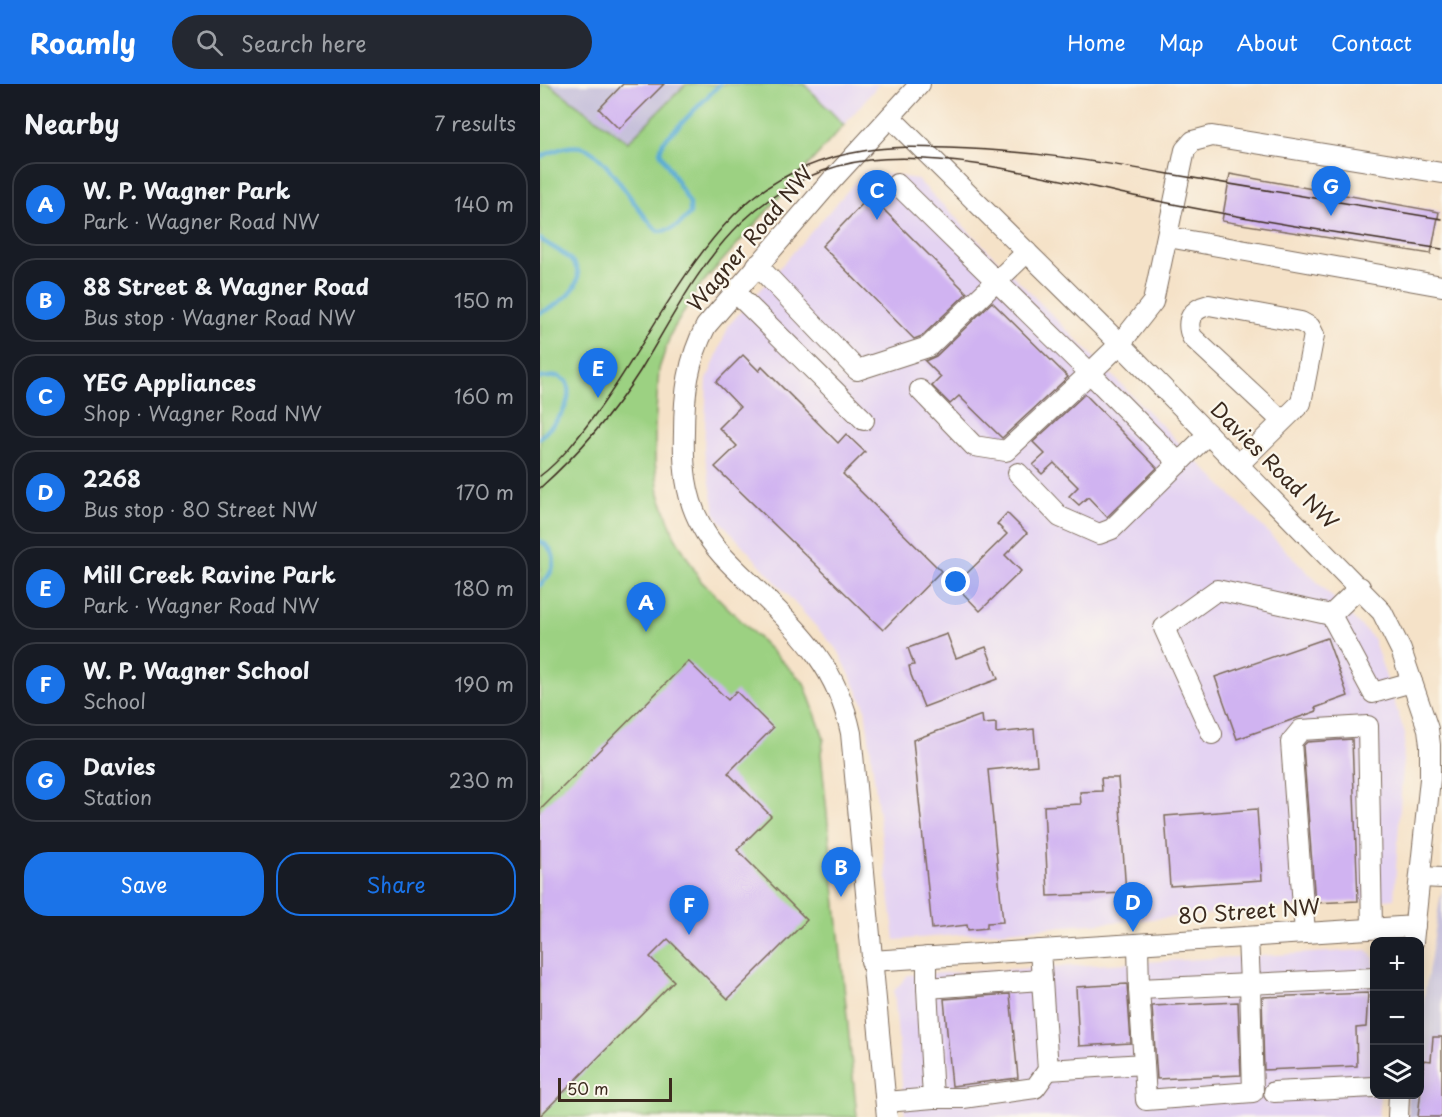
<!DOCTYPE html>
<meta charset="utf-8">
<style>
:root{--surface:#171b24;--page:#242831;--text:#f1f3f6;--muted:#9ea1a6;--line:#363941;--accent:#1a73e8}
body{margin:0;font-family:"Playpen Sans",sans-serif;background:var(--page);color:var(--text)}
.controls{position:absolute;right:18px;bottom:18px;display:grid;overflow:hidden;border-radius:12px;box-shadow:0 3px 15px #0003}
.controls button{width:54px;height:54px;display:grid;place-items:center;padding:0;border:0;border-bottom:2px solid var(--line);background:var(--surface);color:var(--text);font:30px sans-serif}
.scale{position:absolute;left:18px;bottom:15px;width:114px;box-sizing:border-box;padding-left:6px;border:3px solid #3b2a1e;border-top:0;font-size:16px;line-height:21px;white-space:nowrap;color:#3b2a1e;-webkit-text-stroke:4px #fbf7ec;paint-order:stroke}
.you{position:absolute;left:416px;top:498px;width:21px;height:21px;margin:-15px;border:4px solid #fff;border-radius:50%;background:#1a73e8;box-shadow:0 0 0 9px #1a73e833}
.badge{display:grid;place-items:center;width:39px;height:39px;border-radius:50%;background:var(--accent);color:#fff;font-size:20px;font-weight:700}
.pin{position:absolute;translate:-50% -50px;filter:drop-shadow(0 2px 3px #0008)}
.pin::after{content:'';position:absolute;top:32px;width:21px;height:18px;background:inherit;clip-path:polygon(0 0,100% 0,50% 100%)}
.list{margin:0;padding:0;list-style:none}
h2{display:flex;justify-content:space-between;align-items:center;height:78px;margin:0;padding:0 24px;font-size:26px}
h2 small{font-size:20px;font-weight:400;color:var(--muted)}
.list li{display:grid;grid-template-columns:39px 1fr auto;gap:18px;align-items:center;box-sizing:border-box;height:84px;margin:0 12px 12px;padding:0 12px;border:2px solid var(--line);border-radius:24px}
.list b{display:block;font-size:22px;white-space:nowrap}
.list p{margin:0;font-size:20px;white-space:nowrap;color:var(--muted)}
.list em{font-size:20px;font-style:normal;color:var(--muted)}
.actions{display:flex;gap:12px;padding:18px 24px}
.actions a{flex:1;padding:14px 0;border:2px solid var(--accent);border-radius:24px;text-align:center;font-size:21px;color:var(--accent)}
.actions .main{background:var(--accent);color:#fff}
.icon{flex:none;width:33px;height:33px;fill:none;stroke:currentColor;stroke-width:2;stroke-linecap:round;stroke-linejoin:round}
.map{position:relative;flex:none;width:902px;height:1033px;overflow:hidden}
header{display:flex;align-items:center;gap:36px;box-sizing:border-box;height:84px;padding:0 30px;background:var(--accent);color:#fff}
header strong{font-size:28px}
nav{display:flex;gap:33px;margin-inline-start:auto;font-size:21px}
.search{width:420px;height:54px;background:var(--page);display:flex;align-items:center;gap:15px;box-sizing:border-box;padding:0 21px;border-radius:33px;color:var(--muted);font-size:22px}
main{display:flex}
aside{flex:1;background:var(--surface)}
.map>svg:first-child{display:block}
.built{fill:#e4d3f2}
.industrial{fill:#c6c0da}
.green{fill:#9cd182;stroke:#6c7e50;stroke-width:1.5}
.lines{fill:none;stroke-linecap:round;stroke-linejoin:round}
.stream{stroke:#59acd4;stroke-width:4.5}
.building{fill:#d0b3f1}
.minor-casing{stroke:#7c6a5a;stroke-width:22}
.minor{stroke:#fff;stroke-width:20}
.tram{stroke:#3b2a1e;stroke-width:1.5}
.labels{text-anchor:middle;stroke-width:4.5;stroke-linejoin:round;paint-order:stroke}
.street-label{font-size:21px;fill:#3b2a1e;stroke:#fbf7ec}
</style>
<header>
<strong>Roamly</strong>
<div class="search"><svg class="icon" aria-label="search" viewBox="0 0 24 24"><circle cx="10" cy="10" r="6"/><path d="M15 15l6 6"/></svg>Search here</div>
<nav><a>Home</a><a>Map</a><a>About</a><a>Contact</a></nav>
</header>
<main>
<aside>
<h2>Nearby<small>7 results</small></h2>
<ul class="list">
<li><span class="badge">A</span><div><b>W. P. Wagner Park</b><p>Park · Wagner Road NW</p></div><em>140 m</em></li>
<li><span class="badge">B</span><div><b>88 Street &amp; Wagner Road</b><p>Bus stop · Wagner Road NW</p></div><em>150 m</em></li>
<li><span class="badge">C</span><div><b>YEG Appliances</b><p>Shop · Wagner Road NW</p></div><em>160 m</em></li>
<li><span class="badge">D</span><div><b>2268</b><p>Bus stop · 80 Street NW</p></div><em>170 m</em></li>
<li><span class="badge">E</span><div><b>Mill Creek Ravine Park</b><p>Park · Wagner Road NW</p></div><em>180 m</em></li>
<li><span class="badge">F</span><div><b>W. P. Wagner School</b><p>School</p></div><em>190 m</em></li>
<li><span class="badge">G</span><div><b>Davies</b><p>Station</p></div><em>230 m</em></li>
</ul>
<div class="actions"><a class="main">Save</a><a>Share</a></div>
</aside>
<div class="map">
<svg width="902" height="1033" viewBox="0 0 902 1033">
<rect width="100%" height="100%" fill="#fbf7ec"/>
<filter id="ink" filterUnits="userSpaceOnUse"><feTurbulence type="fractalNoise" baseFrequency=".0167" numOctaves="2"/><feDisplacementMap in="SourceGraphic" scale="12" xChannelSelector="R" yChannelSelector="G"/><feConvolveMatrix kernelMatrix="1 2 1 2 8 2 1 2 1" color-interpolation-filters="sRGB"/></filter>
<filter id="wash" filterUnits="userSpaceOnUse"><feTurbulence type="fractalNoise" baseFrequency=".008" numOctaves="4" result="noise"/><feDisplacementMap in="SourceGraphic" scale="24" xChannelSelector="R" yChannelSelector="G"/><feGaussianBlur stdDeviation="1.35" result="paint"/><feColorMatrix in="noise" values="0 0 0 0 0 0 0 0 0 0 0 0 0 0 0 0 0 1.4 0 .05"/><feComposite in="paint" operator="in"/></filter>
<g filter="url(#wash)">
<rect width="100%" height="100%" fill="#f5e2c8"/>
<g class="built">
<path d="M264,0H339L304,41Z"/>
<path d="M325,87L377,95L833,554L865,650L854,815L355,856L325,623L299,568L176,432L164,367L167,296L189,241Z"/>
<path d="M827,866L834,874V1010L840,1011L838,1033H365L354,907L368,891Z"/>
</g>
<g class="industrial">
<path d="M8,0H146L88,58Z"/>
<path d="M902,804V1033H869L867,1011L880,1010V938Z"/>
</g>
<path class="green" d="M0,0H9L88,58L146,0H264L304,41L158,204L131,249L119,285L115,343V378L119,410L134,451L161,497L264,599L284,654L281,669L317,1033H0Z"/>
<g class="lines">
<g class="stream">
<path d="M0,73C14,67 30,59 45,64C67,72 97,129 118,147C133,147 140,141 150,130V120L120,68L123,58L180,0"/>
<path d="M0,155C11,163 27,169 35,181C48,202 17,222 0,229"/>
<path d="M0,294L18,292L27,298C34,322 16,338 0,354"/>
<path d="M0,457C21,468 15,489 0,501"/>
</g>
</g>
<g id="blocks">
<g class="building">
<path d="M83,0H124L79,45L59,25Z"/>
<path d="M690,90L899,128L891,170L682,137Z"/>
<path d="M330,112L427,209L382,252L374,255L282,162Z"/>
<path d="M452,218L528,293L462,354L419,312L410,320L392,302L401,293L385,277L396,272Z"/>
<path d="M203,271L219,287L222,283L298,359L306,350L325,368L303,390L401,487L343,546L175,383L197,362L179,344L200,323L176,298Z"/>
<path d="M545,310L617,384L567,433L548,413L539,421L529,412L538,403L514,379L502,390L493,381L505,370L493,358Z"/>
<path d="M467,429L487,449L465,471L481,487L440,527L415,501L467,450L457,440Z"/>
<path d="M407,550L416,574L446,563L458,595L384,623L371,591L369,582L374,581L368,564Z"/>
<path d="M787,554L808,612L775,624L777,627L697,655L675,593Z"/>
<path d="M148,577L188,616L196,607L233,644L188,689L231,732L197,766L267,836L188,915L128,855L110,873L134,897L0,1032V726Z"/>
<path d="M442,631L443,640L456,639V649L494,645L497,681L448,686L463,838L447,839V844L428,846L427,841L392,845L373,656Z"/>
<path d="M812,655L818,817L775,819L763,662L767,658Z"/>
<path d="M561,694H578L586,809L508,812L504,722L541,720L540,708L562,707Z"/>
<path d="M717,725L722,796L630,802L625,732Z"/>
<path d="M587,900L591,959L539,962L536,903Z"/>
<path d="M828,909L826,943L816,944L817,982L724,986L722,913Z"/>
<path d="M470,910L478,994L412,1002L404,915Z"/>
<path d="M698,918L701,991L617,995L612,922Z"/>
<path d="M893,953H902V1033H878L884,976L891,977Z"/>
</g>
</g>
</g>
<g filter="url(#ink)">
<use href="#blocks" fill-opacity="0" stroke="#7c6a5a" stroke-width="1.5"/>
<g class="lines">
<g class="minor-casing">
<g id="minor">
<path d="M350,33L580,260L842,528L861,566L888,645L890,661V695L873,858"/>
<path d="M357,100L550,289L466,367L434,362L380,306"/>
<path d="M628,153L902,202"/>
<path d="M217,181L317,286L388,263L487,168"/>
<path d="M194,207L324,336"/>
<path d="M639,379L550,289L580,260L613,218L645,66L653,57L672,52L902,89"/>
<path d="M698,381L761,319L774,251L770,243L761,238L669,221C652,225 645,236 652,253L742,337"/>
<path d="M478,389L520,433L559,450L572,445L668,350"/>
<path d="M820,503L791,531L833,609L872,598"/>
<path d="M672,650L624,544L677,506L791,531"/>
<path d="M881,793L902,794"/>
<path d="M765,849L751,658L761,646L828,642L832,844"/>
<path d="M598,860L599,905L710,900L708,853"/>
<path d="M500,866L508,986L604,980L599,905"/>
<path d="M387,873V904L501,896"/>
<path d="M331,877L875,842"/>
<path d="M604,980L606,1016L713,1008L710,900L834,894"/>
<path d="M734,1008L834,1003"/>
<path d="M393,1014H423L495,1004L508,986"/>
<path d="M346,1018L393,1014L387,904"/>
<path d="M347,1033L311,649C296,578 256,545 208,497C190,480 172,463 161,441C145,413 143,380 144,348C144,310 148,276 166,242L291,97L380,0"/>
<path d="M858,1033L859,1010"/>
</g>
</g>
<use href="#minor" class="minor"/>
<g class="tram">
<path d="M0,392C24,374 42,348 60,324C105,262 139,188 193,132C228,96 273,75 323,67C351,62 380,63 408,64C483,66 556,77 629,90C720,105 811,120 902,135"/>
<path d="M0,404C39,369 72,331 100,287C131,236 159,179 202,138C238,104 280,82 329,76C412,66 525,98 608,115C705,135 804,150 902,165"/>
</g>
</g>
</g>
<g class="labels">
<g class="street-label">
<text transform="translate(211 155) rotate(-50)" y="7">Wagner Road NW</text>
<text transform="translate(734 382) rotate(45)" y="7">Davies Road NW</text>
<text transform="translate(709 828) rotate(-4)" y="7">80 Street NW</text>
</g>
</g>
</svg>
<div class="controls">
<button>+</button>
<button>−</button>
<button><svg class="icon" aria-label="layers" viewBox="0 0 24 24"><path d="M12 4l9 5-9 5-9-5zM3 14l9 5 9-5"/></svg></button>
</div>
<div class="scale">50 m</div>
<div class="you"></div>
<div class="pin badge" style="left:106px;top:548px">A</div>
<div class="pin badge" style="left:301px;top:813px">B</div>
<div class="pin badge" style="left:337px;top:136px">C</div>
<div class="pin badge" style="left:593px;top:848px">D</div>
<div class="pin badge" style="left:58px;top:314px">E</div>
<div class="pin badge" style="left:149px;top:851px">F</div>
<div class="pin badge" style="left:791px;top:132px">G</div>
</div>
</main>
